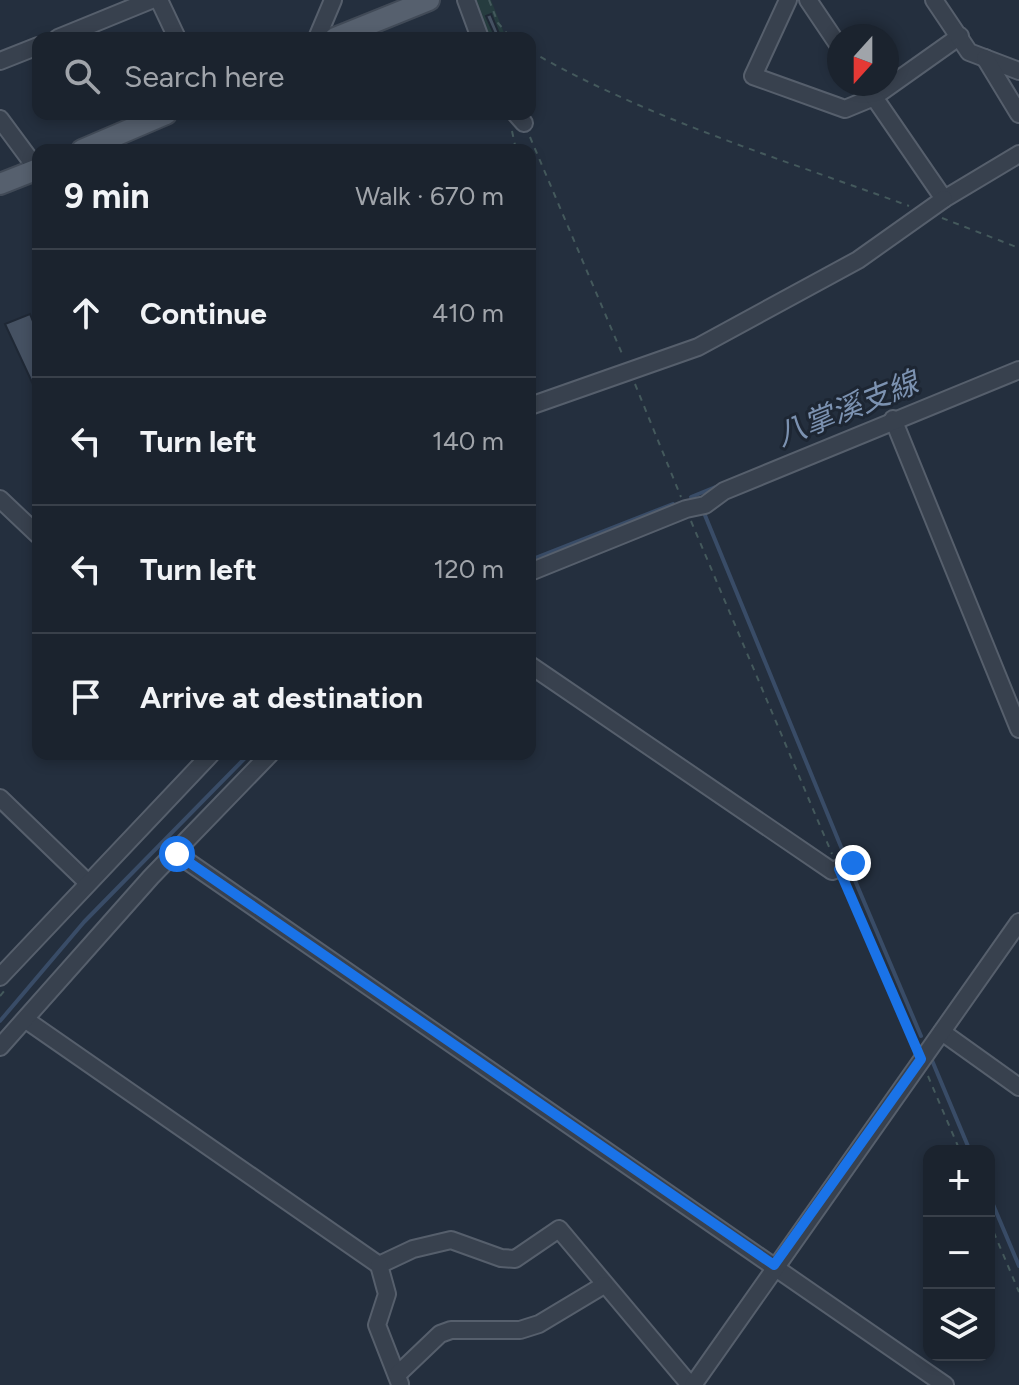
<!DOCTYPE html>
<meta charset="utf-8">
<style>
:root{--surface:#1b232e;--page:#242b36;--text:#f1f3f6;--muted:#a0a4aa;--line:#39404a}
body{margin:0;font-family:Figtree,"Noto Sans TC",sans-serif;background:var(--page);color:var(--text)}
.controls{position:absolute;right:24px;bottom:24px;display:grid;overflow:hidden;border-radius:16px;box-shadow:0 4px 12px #0003}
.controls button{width:72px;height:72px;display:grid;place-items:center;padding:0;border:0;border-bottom:2px solid var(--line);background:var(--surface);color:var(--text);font:40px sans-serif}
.compass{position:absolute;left:827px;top:24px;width:72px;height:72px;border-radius:50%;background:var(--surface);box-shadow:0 4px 12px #0003;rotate:201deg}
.stop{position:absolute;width:24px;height:24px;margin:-18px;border:6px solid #1a73e8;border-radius:50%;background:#fff}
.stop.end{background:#1a73e8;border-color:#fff;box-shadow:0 2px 8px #0008}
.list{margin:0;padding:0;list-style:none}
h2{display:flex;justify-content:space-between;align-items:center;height:104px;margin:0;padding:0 32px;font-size:34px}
h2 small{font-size:26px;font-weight:400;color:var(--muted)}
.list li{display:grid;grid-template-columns:52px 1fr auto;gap:24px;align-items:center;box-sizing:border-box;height:128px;padding:0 32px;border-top:2px solid var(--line)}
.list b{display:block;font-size:30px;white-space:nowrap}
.list em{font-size:26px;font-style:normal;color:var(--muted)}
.icon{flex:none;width:44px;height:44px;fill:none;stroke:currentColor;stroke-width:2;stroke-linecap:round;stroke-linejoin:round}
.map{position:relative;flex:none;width:1019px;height:1385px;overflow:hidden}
.search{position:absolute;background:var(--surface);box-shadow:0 4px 12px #0003;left:32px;top:32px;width:504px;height:88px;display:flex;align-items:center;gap:20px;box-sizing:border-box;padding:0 28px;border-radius:16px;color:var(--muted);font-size:30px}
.panel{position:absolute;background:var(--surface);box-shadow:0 4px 12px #0003;left:32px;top:144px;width:504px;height:616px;border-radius:16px}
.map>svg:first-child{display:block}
.green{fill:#263c3f}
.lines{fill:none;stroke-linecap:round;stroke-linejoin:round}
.stream{stroke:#394c67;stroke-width:4}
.building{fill:#455162;stroke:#1f2835;stroke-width:2}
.minor-casing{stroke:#565f6c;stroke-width:20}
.major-casing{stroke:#414a57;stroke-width:24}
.path{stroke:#44595c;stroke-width:2;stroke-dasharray:6 6;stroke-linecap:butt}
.minor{stroke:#38414e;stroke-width:16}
.major{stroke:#56606e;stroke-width:20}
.route{stroke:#1a73e8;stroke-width:10}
.labels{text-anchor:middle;stroke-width:6;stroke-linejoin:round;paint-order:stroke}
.water-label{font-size:30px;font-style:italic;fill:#7c92b1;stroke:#1d2633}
</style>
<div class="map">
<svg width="1019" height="1385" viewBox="0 0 1019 1385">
<rect width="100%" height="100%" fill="#242f3e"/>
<path class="green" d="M474,0H491L506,38H485Z"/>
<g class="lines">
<g class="stream">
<path d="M691,497L718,486"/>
<path d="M702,508L846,859"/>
<path d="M530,560L673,504"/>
<path d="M851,871L921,1036"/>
<path d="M0,1021L84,922L249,754"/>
<path d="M931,1058L970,1151"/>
<path d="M989,1195L1019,1266"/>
</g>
</g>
<g class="building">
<path d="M491,14L500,36L496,38L486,16Z"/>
<path d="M30,314L38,334V395L5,324Z"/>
</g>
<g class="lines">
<g class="minor-casing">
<g id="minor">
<path d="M159,0L177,38"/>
<path d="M466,0L480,38"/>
<path d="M788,0L753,76L845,109L874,97L960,36"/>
<path d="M808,0L839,46"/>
<path d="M934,0L969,52L1019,71"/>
<path d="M58,38L151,0"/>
<path d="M317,38L333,0"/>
<path d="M985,58L1019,114"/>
<path d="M0,61L38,46"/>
<path d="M865,84L944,199L1019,154"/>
<path d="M516,114L524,123"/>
<path d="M0,119L37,169"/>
<path d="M530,406L698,347L858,260L944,199"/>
<path d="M893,419L1019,729"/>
<path d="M0,499L38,535"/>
<path d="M530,572L686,509L705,505L724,491L1019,370"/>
<path d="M530,665L832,871L859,861"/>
<path d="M0,798L87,882"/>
<path d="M177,854L945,1385"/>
<path d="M0,977L211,754"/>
<path d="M26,1020L379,1265L413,1249L451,1240L501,1258L515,1259L559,1229L690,1385"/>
<path d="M942,1032L1019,1087"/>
<path d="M0,1047L151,877L270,754"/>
<path d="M379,1265L387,1294L377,1325L400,1384"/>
<path d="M397,1375L440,1334L451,1330H520L539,1324L604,1285"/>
<path d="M693,1385L1019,922"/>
</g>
</g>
<g class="major-casing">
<g id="major">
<path d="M335,38L429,0"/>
<path d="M82,150L166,114"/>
<path d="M0,184L38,169"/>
</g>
</g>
<g class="path">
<path d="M489,0L498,23L511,38"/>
<path d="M530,51C648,119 782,159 909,206"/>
<path d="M512,131L516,150"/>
<path d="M530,137L623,356"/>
<path d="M942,218L1019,248"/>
<path d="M635,384L681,497"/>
<path d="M691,521L832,854"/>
<path d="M845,882L915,1045"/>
<path d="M0,996L5,990"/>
<path d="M928,1076L960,1151"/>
<path d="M989,1221L1019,1292"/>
</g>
<use href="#minor" class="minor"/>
<use href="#major" class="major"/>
</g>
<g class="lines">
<path class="route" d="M177,854L774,1265L921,1059L839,869L853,863"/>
</g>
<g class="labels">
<g class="water-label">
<text transform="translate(847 409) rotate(-22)" y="10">八掌溪支線</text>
</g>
</g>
</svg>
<div class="controls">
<button>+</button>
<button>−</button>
<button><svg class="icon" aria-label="layers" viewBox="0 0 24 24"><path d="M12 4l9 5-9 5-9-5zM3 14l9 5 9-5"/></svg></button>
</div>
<svg class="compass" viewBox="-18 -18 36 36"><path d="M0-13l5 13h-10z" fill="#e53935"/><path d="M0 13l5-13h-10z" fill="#a0a4aa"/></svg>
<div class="stop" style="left:177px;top:854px"></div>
<div class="stop end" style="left:853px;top:863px"></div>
<div class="search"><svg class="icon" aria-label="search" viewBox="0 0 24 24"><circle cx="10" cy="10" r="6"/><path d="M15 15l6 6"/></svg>Search here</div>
<section class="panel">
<h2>9 min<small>Walk · 670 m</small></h2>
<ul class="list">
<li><svg class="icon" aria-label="ahead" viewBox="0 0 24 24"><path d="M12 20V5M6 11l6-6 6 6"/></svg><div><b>Continue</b></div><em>410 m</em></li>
<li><svg class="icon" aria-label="left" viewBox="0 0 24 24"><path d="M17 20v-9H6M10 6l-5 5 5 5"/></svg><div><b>Turn left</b></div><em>140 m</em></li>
<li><svg class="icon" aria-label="left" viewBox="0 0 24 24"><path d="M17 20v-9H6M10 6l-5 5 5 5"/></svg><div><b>Turn left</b></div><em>120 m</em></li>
<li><svg class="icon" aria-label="arrive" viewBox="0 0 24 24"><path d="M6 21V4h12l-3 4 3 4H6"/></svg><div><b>Arrive at destination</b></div></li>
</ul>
</section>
</div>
